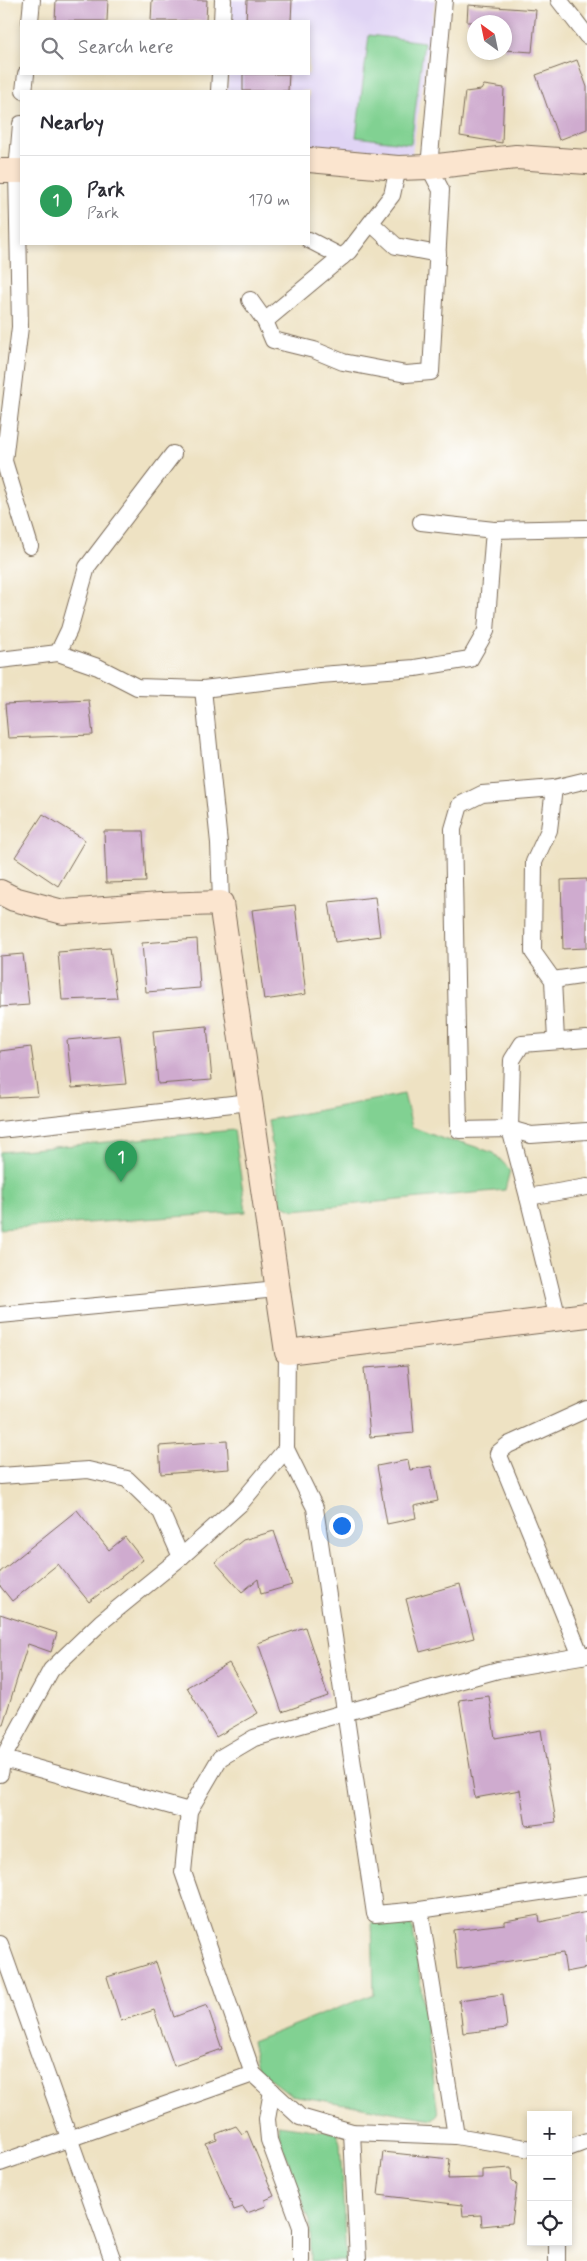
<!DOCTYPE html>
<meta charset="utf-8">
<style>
:root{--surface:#fff;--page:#f7f7f7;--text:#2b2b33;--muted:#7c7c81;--line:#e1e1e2;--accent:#2563eb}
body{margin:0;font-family:Mynerve,sans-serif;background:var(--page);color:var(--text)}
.controls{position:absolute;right:15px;bottom:15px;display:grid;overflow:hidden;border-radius:0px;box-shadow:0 2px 8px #0003}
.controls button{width:45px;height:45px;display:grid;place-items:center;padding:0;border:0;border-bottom:1px solid var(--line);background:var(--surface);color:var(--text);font:25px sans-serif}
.compass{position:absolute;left:467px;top:15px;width:45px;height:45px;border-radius:50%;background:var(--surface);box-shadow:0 2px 8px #0003;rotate:327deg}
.you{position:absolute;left:341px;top:1525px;width:18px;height:18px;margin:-12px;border:4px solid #fff;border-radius:50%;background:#1a73e8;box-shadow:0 0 0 8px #1a73e833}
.badge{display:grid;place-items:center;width:32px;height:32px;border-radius:50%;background:var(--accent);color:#fff;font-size:16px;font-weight:700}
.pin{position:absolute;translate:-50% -41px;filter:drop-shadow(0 1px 2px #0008)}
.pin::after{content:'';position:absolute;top:26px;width:18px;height:15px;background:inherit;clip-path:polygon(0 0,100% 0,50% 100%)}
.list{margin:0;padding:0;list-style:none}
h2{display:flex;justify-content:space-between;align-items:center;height:65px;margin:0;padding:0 20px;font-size:21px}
h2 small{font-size:16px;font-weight:400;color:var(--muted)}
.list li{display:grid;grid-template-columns:32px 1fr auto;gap:15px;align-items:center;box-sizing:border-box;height:90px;padding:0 20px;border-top:1px solid var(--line)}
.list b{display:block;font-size:19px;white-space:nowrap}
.list p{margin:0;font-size:16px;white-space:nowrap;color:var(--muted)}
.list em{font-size:16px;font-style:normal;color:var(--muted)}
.icon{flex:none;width:28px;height:28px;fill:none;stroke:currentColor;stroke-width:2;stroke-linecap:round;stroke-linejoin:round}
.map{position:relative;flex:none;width:587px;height:2261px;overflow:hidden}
.search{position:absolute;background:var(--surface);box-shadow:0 2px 8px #0003;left:20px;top:20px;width:290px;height:55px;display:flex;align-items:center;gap:12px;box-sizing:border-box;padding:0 18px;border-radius:0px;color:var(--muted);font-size:19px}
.panel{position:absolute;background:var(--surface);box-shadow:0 2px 8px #0003;left:20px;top:90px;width:290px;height:155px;border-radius:0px}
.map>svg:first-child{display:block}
.built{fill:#e0d4f4}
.green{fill:#81d192;stroke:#5e7e58}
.building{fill:#cfabcf}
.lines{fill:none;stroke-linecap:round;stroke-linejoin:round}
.street-casing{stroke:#7a6a58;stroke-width:18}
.secondary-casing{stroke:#7a6a58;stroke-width:26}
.street{stroke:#fff;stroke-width:16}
.secondary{stroke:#fbe5cf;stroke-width:24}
</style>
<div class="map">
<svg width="587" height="2261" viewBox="0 0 587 2261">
<rect width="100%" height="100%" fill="#fff"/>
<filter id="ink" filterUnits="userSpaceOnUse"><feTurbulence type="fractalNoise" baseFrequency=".02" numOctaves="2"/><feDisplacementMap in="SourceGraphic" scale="10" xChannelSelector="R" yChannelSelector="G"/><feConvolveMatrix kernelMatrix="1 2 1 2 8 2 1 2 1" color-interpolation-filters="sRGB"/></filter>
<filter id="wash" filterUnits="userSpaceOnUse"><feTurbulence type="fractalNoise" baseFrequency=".0096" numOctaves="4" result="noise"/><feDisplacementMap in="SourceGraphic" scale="20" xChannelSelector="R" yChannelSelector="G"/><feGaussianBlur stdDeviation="1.12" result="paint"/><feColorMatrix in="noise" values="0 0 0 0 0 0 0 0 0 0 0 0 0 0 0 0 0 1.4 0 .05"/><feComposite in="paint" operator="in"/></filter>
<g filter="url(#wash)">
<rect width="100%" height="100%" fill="#eee2c3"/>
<path class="built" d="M231,0H435L412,154L309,145V91H227L228,74H309V21H230Z"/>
<g class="green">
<path d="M369,35L424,42L411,144L356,137Z"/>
<path d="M404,1094L412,1127L446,1140L464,1143L494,1153L510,1170L505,1190L294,1210L281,1204L268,1120Z"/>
<path d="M234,1130L246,1212L0,1229V1152Z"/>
<path d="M372,1922H409L413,1929L438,2114L433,2119L291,2095L259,2070L252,2042L374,1994Z"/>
<path d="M278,2125L337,2133L340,2143L346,2261H311L310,2221L280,2139Z"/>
</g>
<g id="blocks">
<g class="building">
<path d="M56,0H108L107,21H55Z"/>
<path d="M152,0H207L206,21H151Z"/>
<path d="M247,0H292L291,21H246Z"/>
<path d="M468,5L536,10L532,52L504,50V22H467Z"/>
<path d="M577,60L587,87V129L559,140L536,75Z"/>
<path d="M243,74H289L288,91H243Z"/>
<path d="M484,85L504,88L502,143L460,136L465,92L481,90Z"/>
<path d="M89,700L93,735L8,738L5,704Z"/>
<path d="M43,814L85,840L58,886L15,857Z"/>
<path d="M104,831H143L146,882L106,883Z"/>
<path d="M587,879V948L563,949L561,880Z"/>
<path d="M375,897L380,936L335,942L329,902Z"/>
<path d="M295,905L306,994L264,1000L252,910Z"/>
<path d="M197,939L200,988L146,992L142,943Z"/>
<path d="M110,948L117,998L62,1000L58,952Z"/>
<path d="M23,954L29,1005L0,1007V956Z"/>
<path d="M207,1026L212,1080L158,1084L153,1031Z"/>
<path d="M120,1035L126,1084L72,1088L67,1040Z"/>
<path d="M31,1047L38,1096L0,1098V1051Z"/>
<path d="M408,1365L414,1433L370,1437L364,1368Z"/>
<path d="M227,1441L229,1469L161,1474L159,1446Z"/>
<path d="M408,1460L410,1470L431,1466L438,1501L414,1506L416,1518L387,1524L377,1466Z"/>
<path d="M77,1510L109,1550L125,1537L143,1560L89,1602L58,1564L12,1601L0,1586V1572Z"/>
<path d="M274,1531L292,1585L261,1594L258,1579L242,1592L215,1562L243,1540Z"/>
<path d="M460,1584L474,1638L420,1652L406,1599Z"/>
<path d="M0,1614L57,1633L51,1652L28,1644L3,1724H0Z"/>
<path d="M305,1627L328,1696L282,1712L258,1643Z"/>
<path d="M229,1663L258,1713L216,1737L187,1687Z"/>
<path d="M489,1696L495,1738L541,1730L556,1822L526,1826L520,1790L475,1798L459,1700Z"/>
<path d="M587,1912V1968L566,1972L563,1953L457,1969L453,1930L505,1924V1921L539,1915L540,1922Z"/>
<path d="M156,1962L174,2017L207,2005L222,2049L174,2066L154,2010L121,2021L107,1977Z"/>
<path d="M503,1994L507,2028L463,2033L459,2000Z"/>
<path d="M236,2126L242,2134L247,2131L274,2196L265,2200L266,2206L247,2213L243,2207L234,2210L206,2144L217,2140L216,2134Z"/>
<path d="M383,2152L450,2159L448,2179L482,2178V2170L511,2168L512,2180L517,2185L512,2223L482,2226L481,2215L463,2216L462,2205L378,2195Z"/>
</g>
</g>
</g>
<g filter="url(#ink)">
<use href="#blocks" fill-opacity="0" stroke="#7a6a58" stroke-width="1"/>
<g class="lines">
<g class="street-casing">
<g id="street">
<path d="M559,0L587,36"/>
<path d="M30,21L32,0"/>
<path d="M222,21L223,0"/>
<path d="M24,91L26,74"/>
<path d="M219,91L220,74"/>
<path d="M21,124L17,171L20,327L4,461L30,546"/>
<path d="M371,223L396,246L438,254"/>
<path d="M309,240L342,257"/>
<path d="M250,300L265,321L273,340L314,350L343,362L406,374L431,372L441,190L429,167L444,0"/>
<path d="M265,321L349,251L392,195L398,168"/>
<path d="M494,530L587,528"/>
<path d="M58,653L69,630L87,567L173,454"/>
<path d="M0,660L58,653L98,667L137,687L203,689L320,675L415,668L470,659L486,631L494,530L421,522"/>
<path d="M203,689L219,843L221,903"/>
<path d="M587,780L554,788L482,794L460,805L453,829L459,1130L510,1129L531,1135L587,1131"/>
<path d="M554,788L549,830L534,862L533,952L553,980L556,1040"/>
<path d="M553,980L587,975"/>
<path d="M587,1039L522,1044L512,1060L510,1129L528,1197L587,1187"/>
<path d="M0,1130L250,1102"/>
<path d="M528,1197L558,1319"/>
<path d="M0,1315L278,1289"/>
<path d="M287,1352L286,1449L315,1508L375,1914L420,1910L456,2136"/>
<path d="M0,1476L88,1470L127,1479L161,1512L181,1557"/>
<path d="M581,1656L498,1453L508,1445L587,1409"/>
<path d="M0,1758L189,1811"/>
<path d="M0,1774L3,1758L51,1670L101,1622L181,1557L240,1504L286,1449"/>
<path d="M420,1910L587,1885"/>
<path d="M0,1944L113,2261"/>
<path d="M272,2091L267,2119L269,2140L301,2227V2261"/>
<path d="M352,2132L358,2261"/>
<path d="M568,2148L587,2141"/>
<path d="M531,2149L456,2136L352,2132L300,2117L253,2074L183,1872L189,1811L220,1758L254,1738L498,1670L587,1655"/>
<path d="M0,2163L253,2074"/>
<path d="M557,2242V2261"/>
</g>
</g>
<g class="secondary-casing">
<g id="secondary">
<path d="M309,160L398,168L429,167L516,157L587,162"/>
<path d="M0,171H21"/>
<path d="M0,892L14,899L63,912L160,905L221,903L287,1352L587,1315"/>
</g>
</g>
<use href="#street" class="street"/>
<use href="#secondary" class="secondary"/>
</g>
</g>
</svg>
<div class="controls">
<button>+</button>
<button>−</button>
<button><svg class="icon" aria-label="locate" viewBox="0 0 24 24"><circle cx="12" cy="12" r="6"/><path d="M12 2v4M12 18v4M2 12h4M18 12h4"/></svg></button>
</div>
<svg class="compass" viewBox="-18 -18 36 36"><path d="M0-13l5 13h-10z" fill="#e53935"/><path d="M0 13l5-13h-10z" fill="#7c7c81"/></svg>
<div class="you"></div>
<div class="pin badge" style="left:121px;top:1182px;background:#2e9e5b">1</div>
<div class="search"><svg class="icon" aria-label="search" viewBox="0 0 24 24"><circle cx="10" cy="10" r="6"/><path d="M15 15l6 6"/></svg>Search here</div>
<section class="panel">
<h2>Nearby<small></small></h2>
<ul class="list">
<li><span class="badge" style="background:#2e9e5b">1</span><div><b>Park</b><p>Park</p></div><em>170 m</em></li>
</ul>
</section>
</div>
